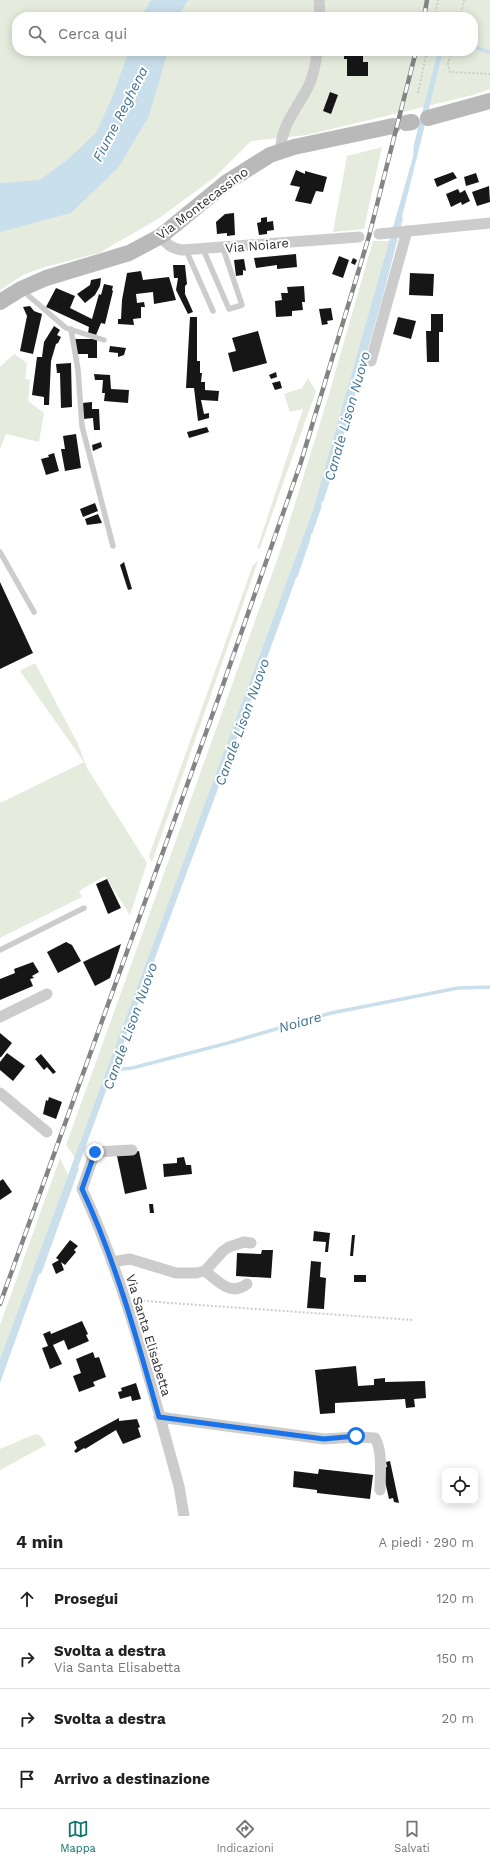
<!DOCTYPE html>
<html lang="it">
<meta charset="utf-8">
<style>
:root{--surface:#fff;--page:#f2f2f2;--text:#222;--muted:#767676;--line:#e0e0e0;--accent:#0f766e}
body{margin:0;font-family:"Work Sans",sans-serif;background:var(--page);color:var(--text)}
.controls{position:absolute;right:12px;bottom:12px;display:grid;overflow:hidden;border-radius:8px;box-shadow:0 2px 10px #0003}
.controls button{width:36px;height:36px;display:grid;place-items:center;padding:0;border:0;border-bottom:1px solid var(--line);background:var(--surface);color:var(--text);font:20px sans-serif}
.stop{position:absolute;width:12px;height:12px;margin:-9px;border:3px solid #1a73e8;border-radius:50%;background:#fff}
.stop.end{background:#1a73e8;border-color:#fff;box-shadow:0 1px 4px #0008}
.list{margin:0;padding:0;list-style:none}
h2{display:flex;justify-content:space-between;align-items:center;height:52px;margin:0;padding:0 16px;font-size:17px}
h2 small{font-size:13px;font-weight:400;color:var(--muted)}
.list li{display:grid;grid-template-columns:26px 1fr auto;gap:12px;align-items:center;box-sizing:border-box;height:60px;padding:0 16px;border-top:1px solid var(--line)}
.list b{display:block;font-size:15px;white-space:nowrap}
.list p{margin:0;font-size:13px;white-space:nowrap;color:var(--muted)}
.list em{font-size:13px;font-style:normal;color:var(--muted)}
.icon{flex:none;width:22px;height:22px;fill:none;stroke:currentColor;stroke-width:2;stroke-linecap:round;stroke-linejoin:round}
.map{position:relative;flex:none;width:490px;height:1516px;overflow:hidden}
.search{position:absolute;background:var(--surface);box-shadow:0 2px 10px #0003;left:12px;right:12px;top:12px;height:44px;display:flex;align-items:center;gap:10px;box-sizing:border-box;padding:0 14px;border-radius:16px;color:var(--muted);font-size:15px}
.sheet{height:292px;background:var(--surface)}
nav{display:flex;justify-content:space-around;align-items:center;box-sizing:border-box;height:56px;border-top:1px solid var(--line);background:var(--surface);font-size:11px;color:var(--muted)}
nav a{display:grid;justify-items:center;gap:2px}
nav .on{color:var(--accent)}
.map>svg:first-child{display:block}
.green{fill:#e5ecdd;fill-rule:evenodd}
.water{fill:#c9dfec}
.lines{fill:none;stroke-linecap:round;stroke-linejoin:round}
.stream{stroke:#c9dfec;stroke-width:3.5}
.building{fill:#161616}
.path{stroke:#ccc;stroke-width:2;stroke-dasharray:2 2;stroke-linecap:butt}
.lane{stroke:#ccc;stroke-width:5.5}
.street{stroke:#ccc;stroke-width:11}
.secondary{stroke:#b9b9b9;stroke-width:16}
.rail-casing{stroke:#848484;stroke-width:4.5}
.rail{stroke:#fff;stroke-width:3;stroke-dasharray:9;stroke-linecap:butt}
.route{stroke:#1a73e8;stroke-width:5}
.labels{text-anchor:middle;stroke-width:4;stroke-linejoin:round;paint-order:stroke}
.street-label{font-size:13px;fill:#2f2f2f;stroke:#fff}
.water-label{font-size:14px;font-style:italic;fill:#3d7191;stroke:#fff}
</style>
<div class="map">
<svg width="490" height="1516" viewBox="0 0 490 1516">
<rect width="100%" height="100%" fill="#fff"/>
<g class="green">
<path d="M0,0H490V89L473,95L307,135L251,141L215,177L158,219L99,253L45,267L23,275L0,290ZM17,17H473V51H17Z"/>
<path d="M382,147L364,229L333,232L347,156Z"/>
<path d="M373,241H390L313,510L75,1158L66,1145L281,549L329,394Z"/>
<path d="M14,354L27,363L25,379L30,380L28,401L44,413L39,442L6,434L0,449V367Z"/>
<path d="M308,378L316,391L260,548L257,549L303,409L290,412L284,394L302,388Z"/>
<path d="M258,561L152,862L149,856L253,565Z"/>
<path d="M35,663L78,744L87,768L147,863L130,915L105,876L79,891L82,897L0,938V803L84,762L20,671Z"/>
<path d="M60,1158L68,1175L0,1365V1325Z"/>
<path d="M35,1434L41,1436L46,1445L0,1470V1449Z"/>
</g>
<g class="water">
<path d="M151,0H188L178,17H141Z"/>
<path d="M129,51H168L149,116L118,168L71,213L0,232V183L40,180L68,159L96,133L111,100Z"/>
<path d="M438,51H443C409,190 375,330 333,467C297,584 251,698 209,813C138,1003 68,1193 0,1383V1360L313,510L413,157L414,144Z"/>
</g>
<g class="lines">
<g class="stream">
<path d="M473,46L490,53"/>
<path d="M332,470L380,300L401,219"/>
<path d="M322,500L329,478"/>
<path d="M311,532L320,506"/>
<path d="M296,576L309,538"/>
<path d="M113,1070L132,1068L228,1043L331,1013L458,988L490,987"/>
<path d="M40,1272L77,1169"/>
</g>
</g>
<g class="building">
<path d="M344,51H363V62H368V76H347V59H344Z"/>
<path d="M330,92L338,95L331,114L323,111Z"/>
<path d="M296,170L305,174V171L327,177L323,192L316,191L311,204L295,201L300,187L290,185Z"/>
<path d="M453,172L457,178L437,187L434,179Z"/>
<path d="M476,173L479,182L466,186L464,177Z"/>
<path d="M489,186L490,202L477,206L472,192Z"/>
<path d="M458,189L460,193L465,190L470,201L462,205L461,202L451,207L446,194Z"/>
<path d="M234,213L235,235L227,236V233L217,234L216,222L225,214Z"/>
<path d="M267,217V222L273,221L274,230L267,231V234L259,235L257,223L261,222V218Z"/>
<path d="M296,254L297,267L277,269V265L256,268L254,258Z"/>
<path d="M339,256L349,260L343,278L332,274Z"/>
<path d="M353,258L357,260L355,265L351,263Z"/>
<path d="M244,259L246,271L243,270V275L236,276L234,260Z"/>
<path d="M173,265H185L187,284L185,286V294L193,312L188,314L176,290L178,278H174Z"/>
<path d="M141,271L143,280L169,277L176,300L154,304L153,292L136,294L137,303L144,302L145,307H141V318L133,319L134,325L118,324V319H121L122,300L127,273Z"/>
<path d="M410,273L434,274L433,296L409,295Z"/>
<path d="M101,278L100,286L95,295L85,303L77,294L90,285L91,280Z"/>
<path d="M104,284L113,286L112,290L113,291L105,324L101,323L96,335L88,333L89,327L46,307L56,288L75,296L70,308L92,319L99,294L101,295Z"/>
<path d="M304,286L305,302H302L303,310L292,311V316L276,317L275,301L282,300L281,293H288L287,287Z"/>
<path d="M30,306L34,311L42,314L33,354L20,351L27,316L23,307Z"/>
<path d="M331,308L333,320L327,321L328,324L322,325L319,309Z"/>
<path d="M431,314H443V332H439V362H427L426,331H431Z"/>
<path d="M190,317H197V361H200V373H202L201,382H205V390L219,391L218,401L201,400L204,414L209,413V418L198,421L194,388H186Z"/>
<path d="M398,317L416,321L411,339L393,334Z"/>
<path d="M54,326L60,330L57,335L61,337L58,343L56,344L51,361L49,405H44V397L32,395L37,357H42L44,342Z"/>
<path d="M258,331L267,363L233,372L228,353L236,351L232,338Z"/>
<path d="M75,339H97V358H88V354H75Z"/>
<path d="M110,346L126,348L124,355L118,357V353L109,352Z"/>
<path d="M71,363L72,407L61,408L60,373H57L56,364Z"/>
<path d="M276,372L277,377L271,379L269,375Z"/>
<path d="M94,374L110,375L111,389L129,390L128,403L104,401L105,393H102L103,380H95Z"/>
<path d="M280,381L282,388L275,390L272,383Z"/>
<path d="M92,402V409H99L100,430H94L93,418L83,419L82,403Z"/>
<path d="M207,427L209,432L189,438L187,432Z"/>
<path d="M76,434L81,468L65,471L61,449H65L63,436Z"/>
<path d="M101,442L102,447L93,451L92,445Z"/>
<path d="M54,453L59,471L46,475L41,459L49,457L48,455Z"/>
<path d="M95,503L98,511L83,517L80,509Z"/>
<path d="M98,514L102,523L87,525L85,519Z"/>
<path d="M124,562L132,589L128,590L120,565Z"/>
<path d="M0,582L33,653L0,669Z"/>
<path d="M107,879L121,908L108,914L96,884Z"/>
<path d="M66,942L72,945L81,961L58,973L47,952Z"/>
<path d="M121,944L110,978L95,986L83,962Z"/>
<path d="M33,962L39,972L32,976L34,978L30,979L33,986L0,1000V979L15,973L14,969Z"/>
<path d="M0,1033L12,1043L1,1057H0Z"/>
<path d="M7,1053L25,1066L13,1081L0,1070V1062Z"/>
<path d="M41,1054L56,1072L53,1074L47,1067L44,1070L35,1059Z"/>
<path d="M49,1097L62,1102L56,1119L43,1114L46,1100L48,1101Z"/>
<path d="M139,1151L147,1189L125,1194L117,1156Z"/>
<path d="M184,1157L186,1165H191L192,1174L164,1177L163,1164L177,1163V1158Z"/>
<path d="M3,1179L12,1192L0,1200V1181Z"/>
<path d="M149,1204H153L154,1213H150Z"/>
<path d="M314,1231L330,1233L328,1252H325L326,1242L313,1241Z"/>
<path d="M352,1235H355L353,1256H350Z"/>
<path d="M70,1240L78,1246L74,1250L76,1252L65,1265L61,1262L64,1270L56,1274L52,1264L59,1260L56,1258Z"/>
<path d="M262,1250H273L271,1278L236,1276L237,1253L261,1254Z"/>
<path d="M311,1261L321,1262L320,1277L326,1278L324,1309L307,1308Z"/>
<rect x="354" y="1275" width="12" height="7"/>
<path d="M82,1321L88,1334L86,1335L89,1341L68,1350L64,1340L53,1345L62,1364L50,1369L42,1348L48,1346L43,1334L50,1331L51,1334Z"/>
<path d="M93,1352L95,1358L99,1357L106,1377L93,1382L95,1386L79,1392L73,1376L81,1373L76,1359Z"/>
<path d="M356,1366L358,1386L374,1385V1379L385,1378V1382L425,1381L426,1398L414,1399L415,1407L406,1408L405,1399L335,1403V1413L320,1414L315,1370Z"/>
<path d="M136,1383L141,1399L132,1401L131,1396L120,1399L118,1392L122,1391L121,1388Z"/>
<path d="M119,1418V1421L137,1419L140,1427L138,1428L141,1437L123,1444L116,1430L85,1449L84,1448L76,1453L74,1451L77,1448L74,1442Z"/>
<path d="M390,1461L399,1503L394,1502L393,1498L389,1499L382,1468L387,1467L386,1462Z"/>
<path d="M319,1469L373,1475L370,1499L317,1493V1490L293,1487L294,1471L318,1474Z"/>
</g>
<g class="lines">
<g class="path">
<path d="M435,17L438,0"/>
<path d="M460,17L464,0"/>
<path d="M451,51L448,64L450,72L490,74"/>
<path d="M418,93L427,51"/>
<path d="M135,1300L170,1303L413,1320"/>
</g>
<g class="lane">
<path d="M203,249L229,309L242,305L223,248"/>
<path d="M186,250L213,311"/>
<path d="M22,290L66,328L104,340"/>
<path d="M71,329L78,370L82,426L113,546"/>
<path d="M0,552L34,612"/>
<path d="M0,950L84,908"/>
</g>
<g class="street">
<path d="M319,0L320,17"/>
<path d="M281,151C280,125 299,107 309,85C314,74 316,62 317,51"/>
<path d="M379,234L490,223"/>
<path d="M161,236C167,245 171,248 182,250L359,237"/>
<path d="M371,361L407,231"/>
<path d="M0,1017L47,994"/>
<path d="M0,1093L47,1132"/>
<path d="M132,1150L95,1152L82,1189C126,1283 151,1386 179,1486L184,1516"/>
<path d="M112,1262L130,1259L176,1273H196L205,1271L223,1251L229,1247L244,1242L251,1243"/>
<path d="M205,1271C218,1281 231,1297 247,1284"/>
<path d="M159,1417L324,1439L356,1437L375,1438C383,1452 380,1474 380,1490"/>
</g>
<g class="secondary">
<path d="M428,118L490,101"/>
<path d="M406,123L412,122"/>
<path d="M0,302L21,289L46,278L129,253L161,236L227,182L270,155L294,147L393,126"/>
</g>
<g class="rail-casing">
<g id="rail">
<path d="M424,17L427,0"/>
<path d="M0,1304L217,702L301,462L369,236L416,51"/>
</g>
</g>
<use href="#rail" class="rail"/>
</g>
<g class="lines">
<path class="route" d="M95,1152L82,1189C116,1262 137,1339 159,1417L324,1439L356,1436"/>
</g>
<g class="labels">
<g class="street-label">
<text transform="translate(202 203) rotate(-37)" y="5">Via Montecassino</text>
<text transform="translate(257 245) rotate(-5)" y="5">Via Noiare</text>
<text transform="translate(149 1335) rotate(73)" y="5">Via Santa Elisabetta</text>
</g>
<g class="water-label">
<text transform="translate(120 114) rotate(-63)" y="5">Fiume Reghena</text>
<text transform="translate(347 416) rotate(-74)" y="5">Canale Lison Nuovo</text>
<text transform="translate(242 722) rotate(-70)" y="5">Canale Lison Nuovo</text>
<text transform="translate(300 1022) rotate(-16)" y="5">Noiare</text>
<text transform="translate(130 1026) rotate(-70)" y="5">Canale Lison Nuovo</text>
</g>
</g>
</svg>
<div class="controls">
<button><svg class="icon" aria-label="locate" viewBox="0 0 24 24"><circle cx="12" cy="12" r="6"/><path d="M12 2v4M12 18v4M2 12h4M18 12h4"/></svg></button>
</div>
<div class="stop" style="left:356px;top:1436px"></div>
<div class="stop end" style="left:95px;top:1152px"></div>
<div class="search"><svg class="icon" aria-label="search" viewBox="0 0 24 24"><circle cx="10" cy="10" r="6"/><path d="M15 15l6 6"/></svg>Cerca qui</div>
</div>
<section class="sheet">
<h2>4 min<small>A piedi · 290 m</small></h2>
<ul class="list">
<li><svg class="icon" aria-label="ahead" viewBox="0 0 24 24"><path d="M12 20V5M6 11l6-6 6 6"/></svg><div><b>Prosegui</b></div><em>120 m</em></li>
<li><svg class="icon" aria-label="right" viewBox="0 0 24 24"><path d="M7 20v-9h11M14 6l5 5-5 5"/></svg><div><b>Svolta a destra</b><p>Via Santa Elisabetta</p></div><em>150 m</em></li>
<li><svg class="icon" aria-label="right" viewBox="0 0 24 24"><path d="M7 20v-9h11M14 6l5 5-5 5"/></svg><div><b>Svolta a destra</b></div><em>20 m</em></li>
<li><svg class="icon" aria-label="arrive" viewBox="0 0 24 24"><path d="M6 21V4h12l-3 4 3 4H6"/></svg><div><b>Arrivo a destinazione</b></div></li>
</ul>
</section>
<nav>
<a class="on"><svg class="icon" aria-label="map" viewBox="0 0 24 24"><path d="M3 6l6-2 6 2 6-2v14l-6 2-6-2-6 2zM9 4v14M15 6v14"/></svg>Mappa</a>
<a><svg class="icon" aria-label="directions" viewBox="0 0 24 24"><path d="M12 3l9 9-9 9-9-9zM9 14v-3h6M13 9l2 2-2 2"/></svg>Indicazioni</a>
<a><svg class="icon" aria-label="saved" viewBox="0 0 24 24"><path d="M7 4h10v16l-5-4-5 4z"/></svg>Salvati</a>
</nav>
